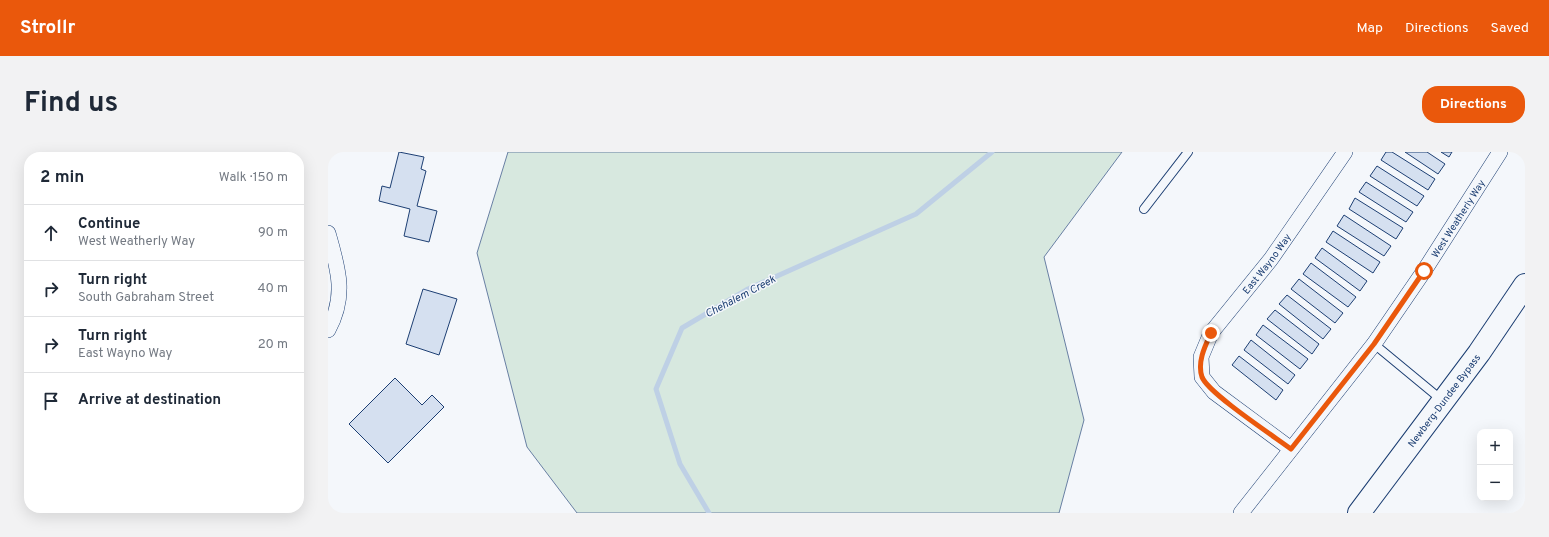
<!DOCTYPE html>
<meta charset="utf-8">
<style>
:root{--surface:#fff;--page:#f2f2f3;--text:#1f2937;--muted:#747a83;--line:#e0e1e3;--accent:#ea580c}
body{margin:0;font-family:Overpass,sans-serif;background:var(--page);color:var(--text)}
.controls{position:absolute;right:12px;bottom:12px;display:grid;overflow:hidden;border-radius:8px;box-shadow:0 4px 16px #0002}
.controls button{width:36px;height:36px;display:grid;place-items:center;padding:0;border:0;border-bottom:1px solid var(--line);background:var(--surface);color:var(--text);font:20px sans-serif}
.stop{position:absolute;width:12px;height:12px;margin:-9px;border:3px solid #ea580c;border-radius:50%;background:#fff}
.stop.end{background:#ea580c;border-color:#fff;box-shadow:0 1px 4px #0008}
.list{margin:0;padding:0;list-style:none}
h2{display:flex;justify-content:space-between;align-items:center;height:52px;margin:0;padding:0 16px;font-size:17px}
h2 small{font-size:13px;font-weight:400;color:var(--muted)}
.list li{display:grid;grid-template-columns:26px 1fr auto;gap:12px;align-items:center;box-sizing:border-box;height:56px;padding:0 16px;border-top:1px solid var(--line)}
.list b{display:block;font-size:15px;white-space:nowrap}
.list p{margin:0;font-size:13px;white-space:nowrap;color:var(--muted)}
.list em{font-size:13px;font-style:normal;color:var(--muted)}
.icon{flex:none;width:22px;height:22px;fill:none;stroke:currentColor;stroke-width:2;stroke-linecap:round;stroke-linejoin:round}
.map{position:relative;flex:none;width:1197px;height:361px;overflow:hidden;border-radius:16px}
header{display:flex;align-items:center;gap:24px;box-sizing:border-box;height:56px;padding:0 20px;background:var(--accent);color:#fff}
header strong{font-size:19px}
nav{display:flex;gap:22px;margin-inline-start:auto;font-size:14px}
.intro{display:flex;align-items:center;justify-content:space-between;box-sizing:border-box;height:96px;padding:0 24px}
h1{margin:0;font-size:28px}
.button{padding:10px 18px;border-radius:16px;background:var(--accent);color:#fff;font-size:14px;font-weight:700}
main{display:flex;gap:24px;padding:0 24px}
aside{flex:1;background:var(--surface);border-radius:16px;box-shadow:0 4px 16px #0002}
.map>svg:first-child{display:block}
.green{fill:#d7e8df;stroke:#687fa3}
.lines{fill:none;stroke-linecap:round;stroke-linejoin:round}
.stream{stroke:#bed0e5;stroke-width:5}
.building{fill:#d5e0f0;stroke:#1d3f73}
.lane-casing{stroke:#1d3f73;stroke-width:10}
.street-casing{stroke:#1d3f73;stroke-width:16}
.highway-casing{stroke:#1d3f73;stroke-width:24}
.lane{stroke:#f4f7fb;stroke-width:8}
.street{stroke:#f4f7fb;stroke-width:15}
.highway{stroke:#f4f7fb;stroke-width:22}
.route{stroke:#ea580c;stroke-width:5}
.labels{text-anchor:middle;stroke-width:3;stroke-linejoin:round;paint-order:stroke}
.street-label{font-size:10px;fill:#1d3f73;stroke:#f4f7fb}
.water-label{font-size:11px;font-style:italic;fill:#1d3f73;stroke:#f4f7fb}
</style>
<header>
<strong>Strollr</strong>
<nav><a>Map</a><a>Directions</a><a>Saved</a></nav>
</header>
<div class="intro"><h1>Find us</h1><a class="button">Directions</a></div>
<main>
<aside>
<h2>2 min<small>Walk · 150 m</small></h2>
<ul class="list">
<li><svg class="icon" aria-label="ahead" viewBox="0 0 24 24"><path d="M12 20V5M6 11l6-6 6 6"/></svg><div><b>Continue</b><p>West Weatherly Way</p></div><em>90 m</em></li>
<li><svg class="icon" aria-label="right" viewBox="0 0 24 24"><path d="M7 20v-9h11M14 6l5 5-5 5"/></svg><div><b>Turn right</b><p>South Gabraham Street</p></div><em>40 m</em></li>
<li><svg class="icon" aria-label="right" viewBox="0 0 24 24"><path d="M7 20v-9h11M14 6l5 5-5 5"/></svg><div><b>Turn right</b><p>East Wayno Way</p></div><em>20 m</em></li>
<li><svg class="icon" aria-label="arrive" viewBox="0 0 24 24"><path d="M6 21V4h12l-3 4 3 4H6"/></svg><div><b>Arrive at destination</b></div></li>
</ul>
</aside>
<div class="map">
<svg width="1197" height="361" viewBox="0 0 1197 361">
<rect width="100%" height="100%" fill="#f4f7fb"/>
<path class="green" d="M180,0H794L716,105L756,268L731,361H249L199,295L149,101Z"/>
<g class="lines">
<path class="stream" d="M381,361L352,312L328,237L354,176L420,137L588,62L664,0"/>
</g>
<g class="building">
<path d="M71,0L96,5L93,17L98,19L89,54L109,59L101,90L76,84L82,57L51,49L54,34L62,36Z"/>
<path d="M1058,0H1064L1107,27L1100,38L1053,8Z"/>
<path d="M1077,0H1099L1117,12L1110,22Z"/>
<path d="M1113,0H1124L1121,5Z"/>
<path d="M1049,14L1096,44L1089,54L1042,24Z"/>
<path d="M1038,30L1085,60L1078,70L1031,40Z"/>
<path d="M1027,46L1075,76L1068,87L1021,57Z"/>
<path d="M1016,63L1063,94L1056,104L1009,74Z"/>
<path d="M1005,79L1052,110L1045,121L998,90Z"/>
<path d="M994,96L1039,129L1032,139L987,106Z"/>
<path d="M983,111L1028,145L1020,155L975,122Z"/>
<path d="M971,127L1015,161L1007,171L963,137Z"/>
<path d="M95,137L129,147L111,203L78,192Z"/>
<path d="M959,143L1003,177L995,187L951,152Z"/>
<path d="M947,158L991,192L984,202L939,167Z"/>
<path d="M935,173L980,207L972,217L928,183Z"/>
<path d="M923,188L967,223L960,232L916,198Z"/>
<path d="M911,204L955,238L948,248L904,213Z"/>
<path d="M67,226L94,253L104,243L116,255L60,311L21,272Z"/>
</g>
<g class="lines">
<g class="lane-casing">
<g id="lane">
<path d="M816,57L860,0"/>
<path d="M1046,192L1115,249"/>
</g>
</g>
<g class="street-casing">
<g id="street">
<path d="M0,81C10,116 19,144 0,178"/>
<path id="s1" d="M963,297L886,240L874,225L873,205L883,181L943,107L1017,0"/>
<path id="s2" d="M913,361L1046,192L1096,119L1172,0"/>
</g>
</g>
<g class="highway-casing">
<g id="highway">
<path id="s3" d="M1031,361L1151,201L1197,133"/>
</g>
</g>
<use href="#lane" class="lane"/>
<use href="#street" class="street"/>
<use href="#highway" class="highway"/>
</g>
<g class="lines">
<path class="route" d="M883,181C877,194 869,210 874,225C880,241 947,285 963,297L1046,192L1096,119"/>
</g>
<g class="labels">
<g class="street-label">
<text dy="4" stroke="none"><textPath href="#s2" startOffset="366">West Weatherly Way</textPath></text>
<text dy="4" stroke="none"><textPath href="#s1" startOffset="250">East Wayno Way</textPath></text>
<text dy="4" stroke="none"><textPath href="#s3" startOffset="141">Newberg-Dundee Bypass</textPath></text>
</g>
<g class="water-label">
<text transform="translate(412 144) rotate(-28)" y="4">Chehalem Creek</text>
</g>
</g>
</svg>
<div class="controls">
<button>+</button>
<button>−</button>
</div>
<div class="stop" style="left:1096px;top:119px"></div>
<div class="stop end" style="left:883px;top:181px"></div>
</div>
</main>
